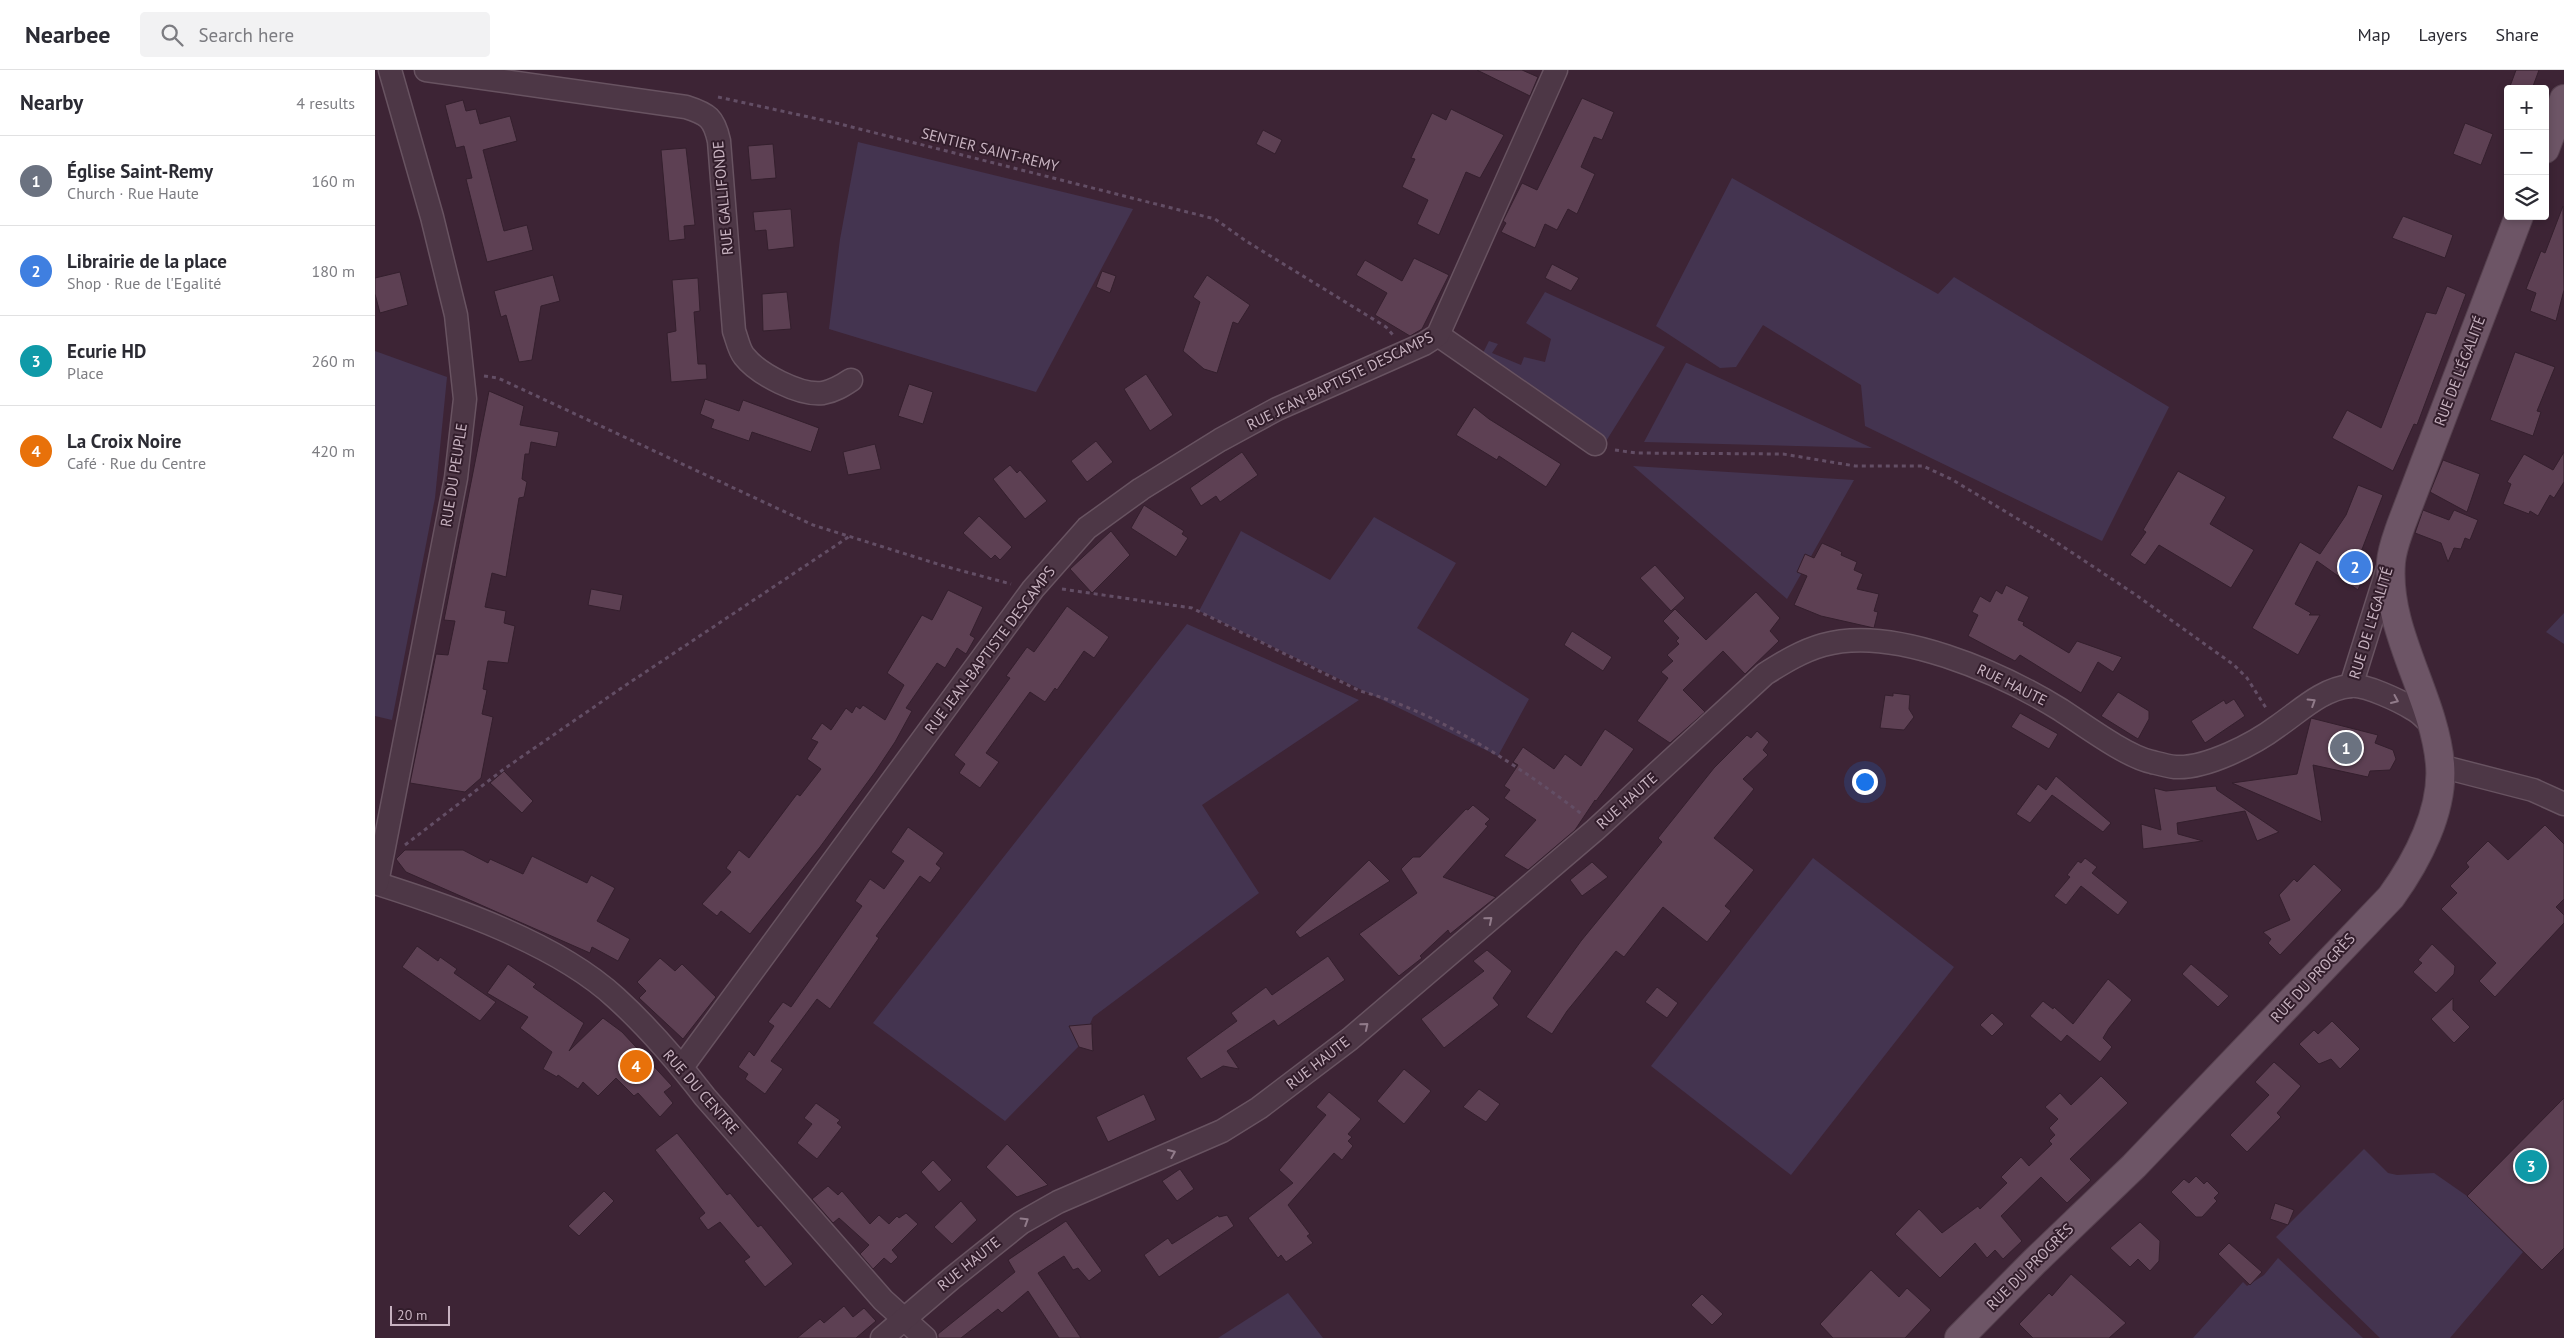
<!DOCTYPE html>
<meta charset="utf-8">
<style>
:root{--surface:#fff;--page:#f2f2f3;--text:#2b2b33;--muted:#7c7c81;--line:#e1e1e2;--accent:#db2777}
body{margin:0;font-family:"PT Sans",sans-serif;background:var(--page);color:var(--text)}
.controls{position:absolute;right:15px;top:15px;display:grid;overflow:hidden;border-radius:5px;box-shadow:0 2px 8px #0003}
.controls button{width:45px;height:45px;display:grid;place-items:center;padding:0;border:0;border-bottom:1px solid var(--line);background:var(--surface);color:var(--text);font:25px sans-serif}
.scale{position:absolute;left:15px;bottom:12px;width:60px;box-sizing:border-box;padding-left:5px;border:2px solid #c8b3c1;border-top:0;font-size:14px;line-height:18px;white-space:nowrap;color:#c8b3c1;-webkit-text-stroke:4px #321d2b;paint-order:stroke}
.you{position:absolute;left:1489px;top:711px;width:18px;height:18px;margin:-12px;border:4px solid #fff;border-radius:50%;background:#1a73e8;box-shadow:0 0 0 8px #1a73e833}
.badge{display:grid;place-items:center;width:32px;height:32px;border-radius:50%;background:var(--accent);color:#fff;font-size:16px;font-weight:700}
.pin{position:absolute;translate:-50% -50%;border:2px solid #fff;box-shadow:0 1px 5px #0006}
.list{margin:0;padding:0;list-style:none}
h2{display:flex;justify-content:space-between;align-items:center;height:65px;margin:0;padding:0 20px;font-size:21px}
h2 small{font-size:16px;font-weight:400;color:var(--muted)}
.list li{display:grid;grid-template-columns:32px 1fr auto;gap:15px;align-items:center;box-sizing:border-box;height:90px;padding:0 20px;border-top:1px solid var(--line)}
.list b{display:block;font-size:19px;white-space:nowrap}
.list p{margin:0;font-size:16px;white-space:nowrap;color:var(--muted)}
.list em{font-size:16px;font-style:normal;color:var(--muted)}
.icon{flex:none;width:28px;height:28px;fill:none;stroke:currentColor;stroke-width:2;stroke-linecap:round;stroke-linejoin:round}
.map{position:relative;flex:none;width:2189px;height:1268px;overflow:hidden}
header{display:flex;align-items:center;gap:30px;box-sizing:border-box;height:70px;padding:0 25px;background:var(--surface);border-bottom:1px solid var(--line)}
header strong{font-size:24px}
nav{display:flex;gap:28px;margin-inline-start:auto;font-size:18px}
.search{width:350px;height:45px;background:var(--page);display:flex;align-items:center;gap:12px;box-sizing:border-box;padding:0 18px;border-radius:5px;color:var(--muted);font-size:19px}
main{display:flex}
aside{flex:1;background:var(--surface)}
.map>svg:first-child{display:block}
.green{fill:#443450}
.building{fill:#5d4053;stroke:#341f2d}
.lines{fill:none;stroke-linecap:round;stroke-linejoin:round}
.minor-casing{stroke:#685361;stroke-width:25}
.major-casing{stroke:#56414f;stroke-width:30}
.path{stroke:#634e65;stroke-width:3;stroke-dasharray:4 4;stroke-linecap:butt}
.minor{stroke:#4d3746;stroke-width:22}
.major{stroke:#6d5566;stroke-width:28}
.oneway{stroke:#917b8a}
.labels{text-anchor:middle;stroke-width:4;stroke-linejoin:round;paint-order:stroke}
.street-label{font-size:15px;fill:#c8b3c1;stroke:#321d2b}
</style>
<header>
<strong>Nearbee</strong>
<div class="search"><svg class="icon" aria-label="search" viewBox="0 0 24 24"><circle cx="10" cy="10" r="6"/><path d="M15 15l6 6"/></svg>Search here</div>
<nav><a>Map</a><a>Layers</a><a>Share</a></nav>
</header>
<main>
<aside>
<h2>Nearby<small>4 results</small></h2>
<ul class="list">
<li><span class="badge" style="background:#6b7280">1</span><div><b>Église Saint-Remy</b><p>Church · Rue Haute</p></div><em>160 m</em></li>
<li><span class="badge" style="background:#3f7fe0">2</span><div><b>Librairie de la place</b><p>Shop · Rue de l'Egalité</p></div><em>180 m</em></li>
<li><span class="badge" style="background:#0f9aa8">3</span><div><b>Ecurie HD</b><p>Place</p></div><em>260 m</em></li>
<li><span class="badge" style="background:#e8710a">4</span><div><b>La Croix Noire</b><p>Café · Rue du Centre</p></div><em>420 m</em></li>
</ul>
</aside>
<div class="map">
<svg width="2189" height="1268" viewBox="0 0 2189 1268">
<rect width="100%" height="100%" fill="#3d2435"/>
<g class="green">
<path d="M483,72L758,139L661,322L454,259L465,169Z"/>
<path d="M1357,108L1563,224L1579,207L1794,337L1727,471L1490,356L1486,315L1388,255L1361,297L1345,298L1281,256Z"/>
<path d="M1170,222L1290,277L1228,376L1103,293L1114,271L1123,274L1117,283L1146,295L1149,287L1170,292L1176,269L1151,253Z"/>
<path d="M0,281L72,307L60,428L17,650L0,646Z"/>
<path d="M1311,293H1312L1497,378L1269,372Z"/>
<path d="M1258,396L1479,410L1412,529Z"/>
<path d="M999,447L1081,493L1042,558L1154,629L1123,686L824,541L866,461L955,510Z"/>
<path d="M2189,543V574L2171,562Z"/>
<path d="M812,554L984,630L827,735L884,823L718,947L707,973L630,1051L498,953Z"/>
<path d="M1438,788L1579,897L1416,1105L1276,996Z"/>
<path d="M1989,1079L2013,1103L2022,1105L2059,1103L2092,1126L2148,1182L2075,1268H2005L1901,1167Z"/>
<path d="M1903,1188L1988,1268H1818L1868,1212L1872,1216L1889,1205Z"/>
<path d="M913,1223L948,1268H843Z"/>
</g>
<g class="building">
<path d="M1102,0H1147L1163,7L1155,26Z"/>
<path d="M2141,0H2164L2157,19H2134Z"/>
<path d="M1207,28L1239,42L1227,70L1219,67L1206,97L1220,104L1202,144L1193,139L1182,160L1170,154L1160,178L1126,162L1131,153L1128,151L1147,113L1162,120Z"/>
<path d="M88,30L91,41L101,39L105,54L135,46L142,71L108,80L129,161L152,155L158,180L112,192L91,109L97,108L89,76L81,78L70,35Z"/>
<path d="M1076,39L1129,65L1105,108L1091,102L1064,165L1042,154L1053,130L1027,117L1040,89L1036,88L1057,43L1071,50Z"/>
<path d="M2090,53L2118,64L2106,95L2078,84Z"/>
<path d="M888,60L907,70L900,84L881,74Z"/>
<path d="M398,74L401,108L376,110L373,76Z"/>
<path d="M311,78L320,155L309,156L310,169L294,171L286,80Z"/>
<path d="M2188,136L2189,220L2181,251L2155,241L2161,223L2151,219L2166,181L2170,183Z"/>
<path d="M416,139L419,177L393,180L391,160L380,161L378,142Z"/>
<path d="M2028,146L2078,165L2070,188L2017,168Z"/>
<path d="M1039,188L1074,205L1047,259L1035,266L1000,245L1012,223L981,205L990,190L1027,211Z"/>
<path d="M1177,194L1204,208L1196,221L1170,208Z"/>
<path d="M727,201L741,206L735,223L721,217Z"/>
<path d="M25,202L33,235L5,243L0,224V208Z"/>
<path d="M178,205L185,231L166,236L157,290L144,292L131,245L126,247L119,221Z"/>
<path d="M832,205L875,235L863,254L858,252L842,303L829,299L808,281L825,232L818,227Z"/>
<path d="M323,208L325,241L319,242L323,294H331L332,309L296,312L292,263L301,261L297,210Z"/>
<path d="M2072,216L2091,224L2042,355L2039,354L2018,401L1957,368L1972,340L2006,358L2051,242L2061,244Z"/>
<path d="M412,222L416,259L388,261L387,224Z"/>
<path d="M2140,282L2180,297L2162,341L2166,342L2158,366L2115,350Z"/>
<path d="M771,304L798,345L775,361L749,319Z"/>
<path d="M534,314L558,322L548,354L523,346Z"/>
<path d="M114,321L149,336L145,355L184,362L181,377L156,372L154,384H150L147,409L152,412L149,427L144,428L131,507L117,503L110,537L131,541L129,553L140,556L133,593L113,591L108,619L112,620L107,644L118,647L106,708L90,722L35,713L61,584L73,585L80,551L69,550Z"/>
<path d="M330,329L364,341L368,330L444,358L436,382L377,362L374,371L336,358L339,350L325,344Z"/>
<path d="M1099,337L1114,349L1186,394L1171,417L1124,386L1122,390L1081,365Z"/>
<path d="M721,371L738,392L712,412L696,391Z"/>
<path d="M500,374L506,399L473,405L468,382Z"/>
<path d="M867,382L883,405L845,432L841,426L826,436L815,418Z"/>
<path d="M2189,382V412L2179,428L2175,425L2163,446L2155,441L2154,444L2128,434L2136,414L2132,412L2149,384L2178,400Z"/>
<path d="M2068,390L2105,404L2092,442L2055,422Z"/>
<path d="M635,395L642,403L645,400L672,431L650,449L618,409Z"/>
<path d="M1803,401L1851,427L1835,454L1879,480L1856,518L1784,475L1770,495L1755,485L1771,462L1768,460Z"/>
<path d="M1983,415L2008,425L1986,482L1995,489L1983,520L1942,491L1920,534L1936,543L1934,545H1945L1923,585L1877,558L1925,472L1945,484L1971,445Z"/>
<path d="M769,435L809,461L807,464L813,468L801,487L756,458Z"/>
<path d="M2048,440L2074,450L2079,440L2103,450L2095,470L2090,468L2086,479L2079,478L2073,492L2066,473L2040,463Z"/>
<path d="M604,446L637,477L625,490L620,485L616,489L588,463Z"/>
<path d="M736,461L755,485L717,523L695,499Z"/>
<path d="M1447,473L1467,482L1466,485L1482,492L1479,500L1488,504L1482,519L1504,524L1499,541L1503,542L1499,558L1446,546L1419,535L1432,506L1422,502L1430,484L1439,488Z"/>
<path d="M1280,495L1310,528L1296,541L1265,508Z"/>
<path d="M1631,515L1654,527L1643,550L1649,552L1648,555L1694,583L1702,571L1747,587L1738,602L1723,592L1706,623L1645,585L1640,591L1593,566L1603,545L1597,542L1605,526L1615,532L1621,520L1627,524Z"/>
<path d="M216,519L248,525L245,541L213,535Z"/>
<path d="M573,520L608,537L595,565L600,568L591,584L582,578L570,598L562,593L531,638L537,641L520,672L500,702L445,777L375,864L346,841L342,846L327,834L356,802L351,798L364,780L374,788L422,724L425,726L446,699L432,689L443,672L436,669L447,653L456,660L471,638L477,643L481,636L485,639L488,635L510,650L529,615L512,603L547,545L557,550Z"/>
<path d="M1381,522L1405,548L1395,561L1404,571L1370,604L1348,581L1308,620L1330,642L1295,673L1262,651L1293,608L1286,602L1298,591L1292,585L1304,574L1301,571L1304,568L1288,551L1300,539L1331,570Z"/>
<path d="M692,536L734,567L719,588L709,581L682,620L680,618L670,632L655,622L611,683L624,692L605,718L584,703L590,694L579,685L635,608L631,606L652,577L659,582Z"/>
<path d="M1197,561L1237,587L1228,601L1189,575Z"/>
<path d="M1743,622L1774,641V649L1763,669L1726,646Z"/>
<path d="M1518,623L1535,625L1534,639L1539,647L1529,660L1505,658L1510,625L1518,626Z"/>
<path d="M1859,629L1870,646L1830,673L1816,651L1849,630L1851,634Z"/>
<path d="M1645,643L1683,664L1674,679L1636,657Z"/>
<path d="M1936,648L2003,665L2000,673L2018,680L2021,689L2015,700L1995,701L1993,707L1938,695L1947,752L1857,713L1922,704Z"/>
<path d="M1230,659L1259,679L1221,731L1220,730L1200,760L1153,800L1129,786L1161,750L1129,728L1135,720L1129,716L1143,695L1138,692L1148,677L1179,699L1190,684L1206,696Z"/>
<path d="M1382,661L1394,672L1388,680L1393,685L1368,709L1379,719L1339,768L1379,800L1350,836L1356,841L1332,872L1288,837L1249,887L1241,881L1192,941L1177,964L1151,947L1206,871L1287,772L1283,768L1339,698L1372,665L1376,668Z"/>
<path d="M129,701L158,731L147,743L115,713Z"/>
<path d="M1681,706L1736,753L1728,762L1677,725L1655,753L1641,744L1663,714L1671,720Z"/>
<path d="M1841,716L1842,720L1904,762L1882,771L1870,741L1802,753L1803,764L1828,771L1768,779L1766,754L1786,760L1779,718L1791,721Z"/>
<path d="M1098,735L1115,749L1110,754L1113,756L1068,807L1121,827L1075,864L1073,860L1045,886L1047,888L1024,906L984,864L1042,823L1026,799L1038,787H1045L1091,739L1093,740Z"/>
<path d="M2170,755L2189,774V829L2181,837L2189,845V853L2120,927L2104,911L2121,893L2066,839L2082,823L2075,816L2094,797L2091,793L2113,771L2133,790Z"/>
<path d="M533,757L569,783L561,794L566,798L555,813L545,806L501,866L504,868L455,939L442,929L396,991L408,999L390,1024L370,1009L373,1004L363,997L374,981L379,986L399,956L393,952L408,932L416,937L487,836L480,831L495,809L509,819L529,791L516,782Z"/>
<path d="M30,780H88L113,793L115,789L148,804L157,786L212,813L216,805L240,818L222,851L255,869L243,891L217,877L215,883L31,802L21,789Z"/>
<path d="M1710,788L1722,797L1717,803L1753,832L1743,845L1706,816L1691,835L1679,826L1695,807L1692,805L1703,791L1706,793Z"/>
<path d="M994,790L1015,811L925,868L920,862Z"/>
<path d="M1217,792L1233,807L1207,826L1195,810Z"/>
<path d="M1939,794L1967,820L1905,885L1893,873L1896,869L1888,862L1915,850L1904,825L1919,809L1922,812Z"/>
<path d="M2057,874L2080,896L2079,904L2061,923L2038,902L2047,893L2043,890Z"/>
<path d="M42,876L63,891L65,887L82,899L79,903L121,932L105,951L27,897Z"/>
<path d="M1112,880L1137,901L1118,928L1124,935L1069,978L1046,949L1109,901L1098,891Z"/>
<path d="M953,886L970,910L903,956L899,950L852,981L864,999L848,996L826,1009L811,988L862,951L856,943L891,917L897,925Z"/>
<path d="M285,888L300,901L307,894L341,927L308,969L264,928L271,921L262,912Z"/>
<path d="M133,894L161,914L158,917L209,953L194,981L228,948L247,962L297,1016L289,1022L298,1033L285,1047L263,1023L259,1026L241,1008L223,1026L208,1012L203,1019L183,1005L182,1007L168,999L177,982L145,958L153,947L112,923Z"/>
<path d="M1816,894L1854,926L1843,937L1807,904Z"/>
<path d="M1733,909L1757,930L1734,958L1728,968L1737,977L1725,992L1692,965L1686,972L1655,946L1668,931L1678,939L1679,937L1698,954Z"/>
<path d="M1282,917L1303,933L1292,948L1270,932Z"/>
<path d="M2078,928V940L2095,957L2079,973L2056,949Z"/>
<path d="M1617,943L1629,954L1617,966L1605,955Z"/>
<path d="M1957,951L1985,979L1965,999L1956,989L1944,994L1924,974L1939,960L1943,964Z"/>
<path d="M717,954V963L718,981L704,977L694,956Z"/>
<path d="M1899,992L1926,1016L1902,1043L1906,1047L1872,1082L1855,1065L1894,1025L1880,1012Z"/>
<path d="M1029,999L1056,1021L1029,1054L1002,1031Z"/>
<path d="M1726,1006L1753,1033L1695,1089L1716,1110L1692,1133L1666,1107L1626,1146L1647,1171L1628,1189L1620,1180L1612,1188L1600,1173L1565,1208L1520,1164L1544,1139L1567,1163L1603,1136L1605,1139L1632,1113L1626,1107L1646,1087L1654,1096L1677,1074L1674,1071L1680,1065L1674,1058L1683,1049L1670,1037L1685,1023L1696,1035Z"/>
<path d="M1104,1019L1125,1034L1111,1052L1088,1037Z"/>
<path d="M954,1022L986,1049L973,1064L977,1067L973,1071L978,1076L967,1090L959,1083L913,1135L935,1164L932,1166L938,1173L911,1192L906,1185L903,1188L873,1148L918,1113L904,1100L951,1045L941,1037Z"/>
<path d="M769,1024L781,1050L733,1072L721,1047Z"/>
<path d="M2189,1028V1178L2167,1200L2092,1126Z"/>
<path d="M441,1033L465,1050L462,1053L467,1057L442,1089L422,1073L437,1054L429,1048Z"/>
<path d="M302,1063L352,1125L355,1123L383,1157L386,1155L418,1194L390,1217L369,1191L375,1187L345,1152L333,1160L324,1148L330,1143L280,1080Z"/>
<path d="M632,1074L673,1115L642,1127L611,1097Z"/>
<path d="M558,1090L577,1110L564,1122L546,1102Z"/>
<path d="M805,1099L819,1119L802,1131L787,1111Z"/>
<path d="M1821,1106L1829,1114L1832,1111L1844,1123L1839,1128L1842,1131L1827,1147H1821L1796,1122L1809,1109L1814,1113Z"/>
<path d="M453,1116L463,1125L467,1121L495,1154L504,1145L514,1154L522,1146L524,1148L531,1143L543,1154L517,1180L523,1187L516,1194L509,1188L498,1199L485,1184L494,1175L464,1148L458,1153L437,1129Z"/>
<path d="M229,1121L239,1131L204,1166L193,1156Z"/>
<path d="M586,1131L602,1150L577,1174L559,1157Z"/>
<path d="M1900,1133L1919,1140L1913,1155L1895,1149Z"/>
<path d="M843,1145L844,1147L852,1145L859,1156L784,1207L769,1185L793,1168L797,1174Z"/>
<path d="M691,1151L727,1201L714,1211L703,1198L698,1200L689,1186L663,1203L706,1268H684L653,1221L627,1243L623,1239L586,1268H563V1264L640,1202L633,1190Z"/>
<path d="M1765,1152L1785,1171L1784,1191L1775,1201L1763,1189L1755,1197L1735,1178Z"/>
<path d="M1854,1173L1887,1202L1875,1215L1843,1184Z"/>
<path d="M1496,1200L1524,1227L1532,1218L1556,1240L1530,1268H1458L1445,1254Z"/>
<path d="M1696,1204L1751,1253L1734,1268H1658L1644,1254L1674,1223L1677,1226Z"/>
<path d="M1327,1224L1348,1244L1337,1255L1316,1235Z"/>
<path d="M469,1236L478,1247L489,1238L501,1251L481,1268H422L445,1249L449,1253Z"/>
</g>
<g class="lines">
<g class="minor-casing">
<g id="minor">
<path d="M51,0L311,37C333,44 339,48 344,71L359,261C362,269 364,280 369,286C383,304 425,326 448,323C459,321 467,316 476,310"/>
<path d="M1063,265L1220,374"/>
<path d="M1976,616L2013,498"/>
<path d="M2065,696L2158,720L2189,734"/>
<path d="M0,813C76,837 182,873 241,928C274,958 303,992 330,1027L508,1230L550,1268"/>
<path d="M2,813L81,408L90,329L81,245L57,147L15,0"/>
<path d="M307,997L658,519L712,458L766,419L845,370L902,339L1049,274L1063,265L1181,0"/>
<path d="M507,1268L576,1209L646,1153L683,1132L847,1061L884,1038L975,969L1220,760L1390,604C1409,592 1427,581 1448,575C1519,555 1626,603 1686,640C1709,655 1752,687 1777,692C1785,694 1792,696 1800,697C1831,699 1879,674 1903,656C1925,641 1947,619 1975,616C1990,614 2025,631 2038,639C2046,643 2052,651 2058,656"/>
</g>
</g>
<g class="major-casing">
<g id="major">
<path d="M2170,79L2189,29"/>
<path d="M1584,1268L1659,1192L1759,1096L2016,827C2042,791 2069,740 2065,694C2059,625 2010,562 2016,492C2017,479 2022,467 2026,455L2144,146"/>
</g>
</g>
<g class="path">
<path d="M343,27L461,53L840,149L871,171L1011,257L1019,266"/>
<path d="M109,306L123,308L438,455L569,496L636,514"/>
<path d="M1240,380L1261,383L1408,384L1480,396H1548L1576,409L1678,470L1761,525L1859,595L1872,608L1891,638"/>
<path d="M687,519L817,538L985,621C1061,641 1146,697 1208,745"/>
<path d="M30,775L129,699L248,617L475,466"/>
</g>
<use href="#minor" class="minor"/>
<use href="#major" class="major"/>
</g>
<defs><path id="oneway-chevron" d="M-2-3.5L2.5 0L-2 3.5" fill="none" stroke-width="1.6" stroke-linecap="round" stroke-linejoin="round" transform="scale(1.25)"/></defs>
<g class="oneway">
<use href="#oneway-chevron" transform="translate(2020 630) rotate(24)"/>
<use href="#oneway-chevron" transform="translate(1937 632) rotate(-32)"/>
<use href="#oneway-chevron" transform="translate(1114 850) rotate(-40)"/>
<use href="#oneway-chevron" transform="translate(990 956) rotate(-40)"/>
<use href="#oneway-chevron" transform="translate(797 1083) rotate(-23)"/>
<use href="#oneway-chevron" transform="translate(650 1151) rotate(-32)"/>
</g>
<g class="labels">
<g class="street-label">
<text transform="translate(615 80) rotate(14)" y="5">SENTIER SAINT-REMY</text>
<text transform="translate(348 128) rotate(-95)" y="5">RUE GALLIFONDE</text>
<text transform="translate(2085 301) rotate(-69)" y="5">RUE DE L'ÉGALITÉ</text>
<text transform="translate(965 311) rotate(-26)" y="5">RUE JEAN-BAPTISTE DESCAMPS</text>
<text transform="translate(79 405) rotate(-81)" y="5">RUE DU PEUPLE</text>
<text transform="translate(1996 553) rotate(-73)" y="5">RUE DE L'EGALITÉ</text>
<text transform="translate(615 580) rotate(-53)" y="5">RUE JEAN-BAPTISTE DESCAMPS</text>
<text transform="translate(1637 615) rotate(26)" y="5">RUE HAUTE</text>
<text transform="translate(1252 731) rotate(-42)" y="5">RUE HAUTE</text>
<text transform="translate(1938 908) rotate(-47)" y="5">RUE DU PROGRÈS</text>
<text transform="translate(943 993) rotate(-38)" y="5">RUE HAUTE</text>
<text transform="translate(326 1022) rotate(49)" y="5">RUE DU CENTRE</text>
<text transform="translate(594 1194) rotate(-39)" y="5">RUE HAUTE</text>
<text transform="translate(1655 1197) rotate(-45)" y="5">RUE DU PROGRÈS</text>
</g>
</g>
</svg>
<div class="controls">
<button>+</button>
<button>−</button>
<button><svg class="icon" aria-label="layers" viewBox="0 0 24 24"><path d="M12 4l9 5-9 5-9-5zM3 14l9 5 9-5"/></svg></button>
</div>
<div class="scale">20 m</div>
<div class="you"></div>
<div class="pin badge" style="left:1971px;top:678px;background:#6b7280">1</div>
<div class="pin badge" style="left:1980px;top:497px;background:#3f7fe0">2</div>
<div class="pin badge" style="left:2156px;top:1096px;background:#0f9aa8">3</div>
<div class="pin badge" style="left:261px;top:996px;background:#e8710a">4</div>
</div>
</main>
